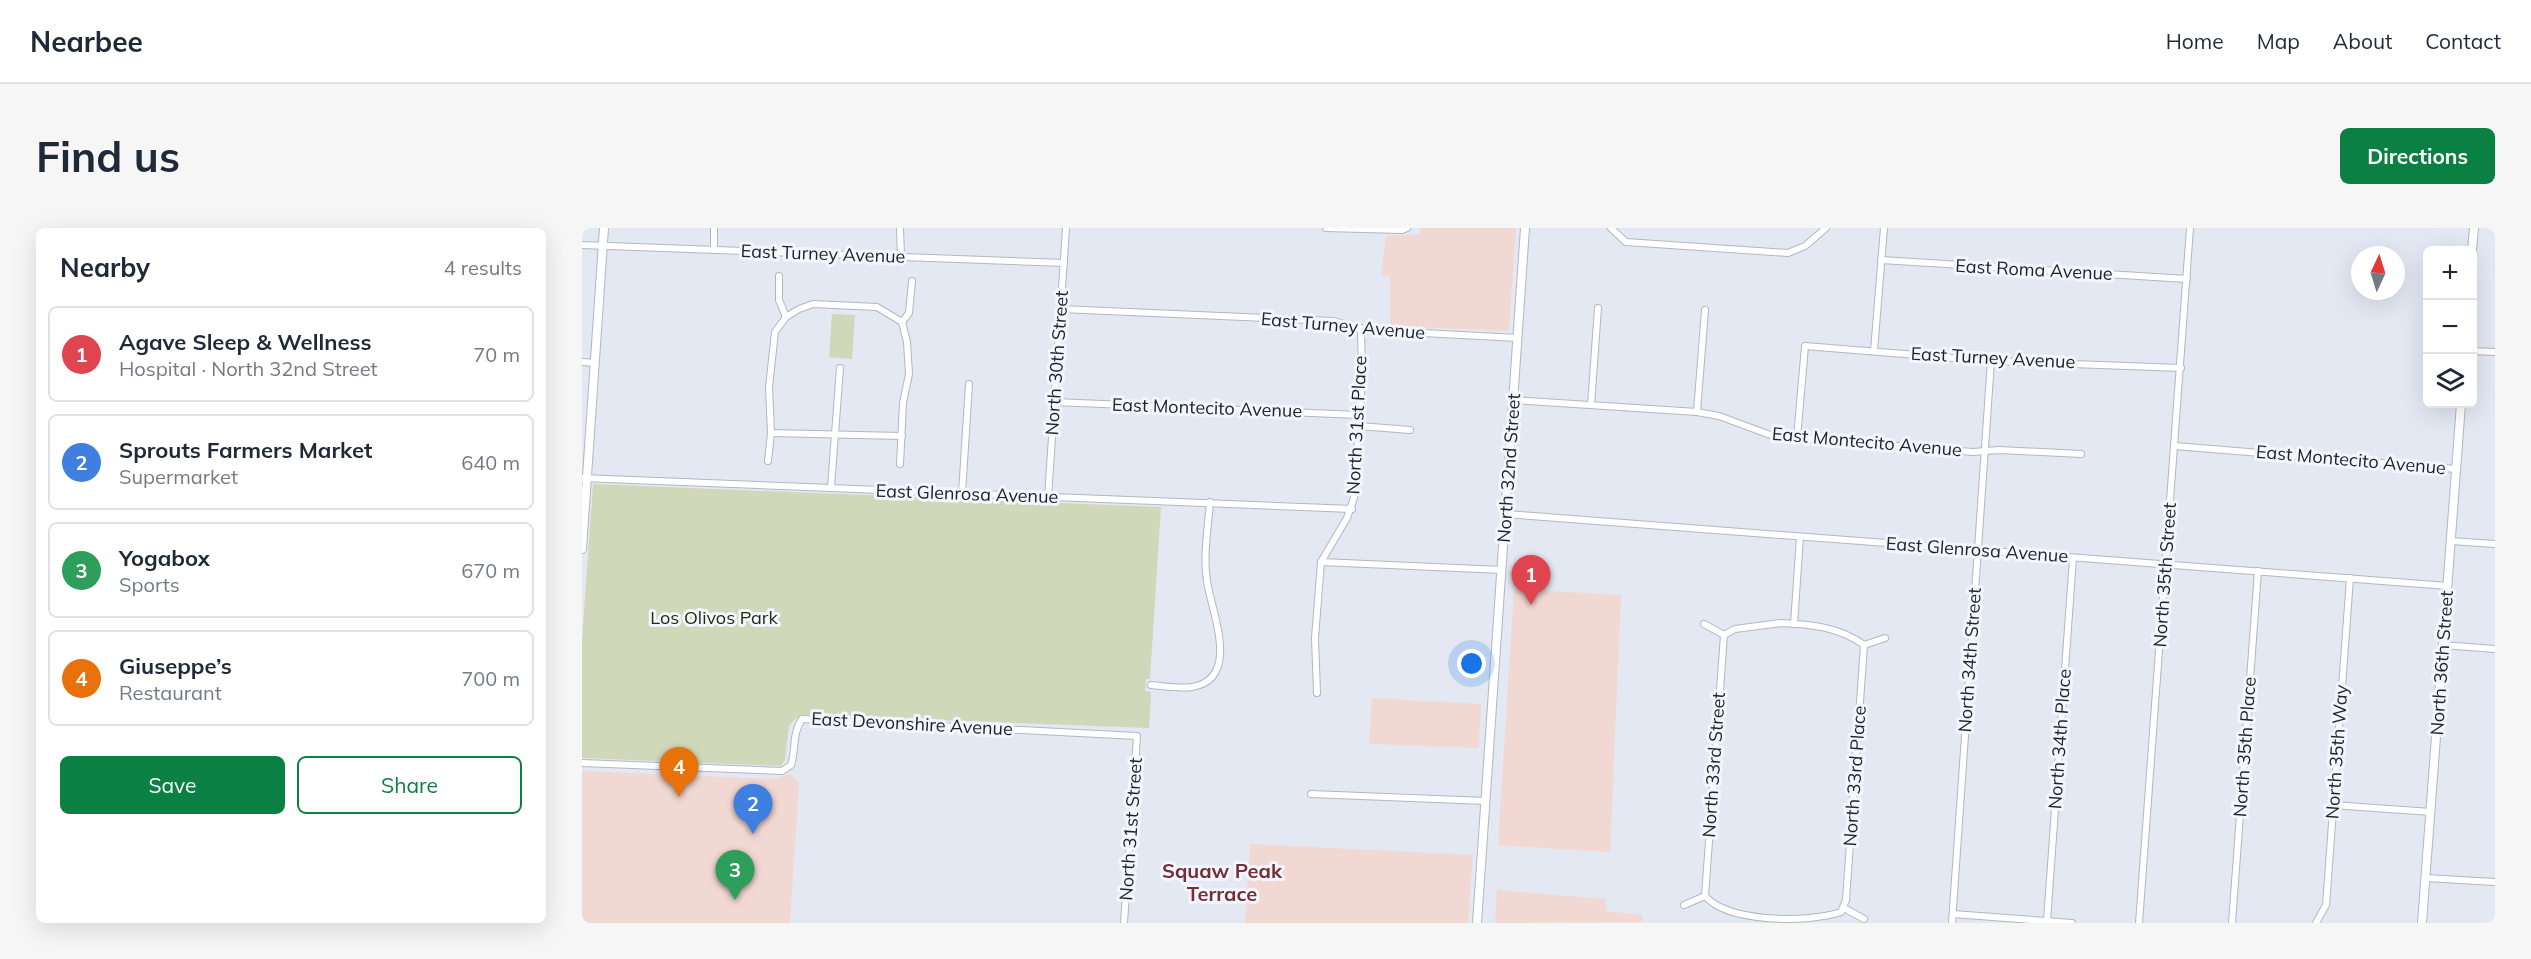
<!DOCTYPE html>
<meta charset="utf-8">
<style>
:root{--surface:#fff;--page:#f6f6f7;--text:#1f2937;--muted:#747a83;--line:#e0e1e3;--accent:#0b8043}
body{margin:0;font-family:Mulish,sans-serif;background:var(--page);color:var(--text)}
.controls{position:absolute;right:18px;top:18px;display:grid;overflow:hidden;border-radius:9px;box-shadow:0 6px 24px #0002}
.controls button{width:54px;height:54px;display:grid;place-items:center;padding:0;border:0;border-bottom:2px solid var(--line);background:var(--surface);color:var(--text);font:30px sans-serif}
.compass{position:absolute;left:1769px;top:18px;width:54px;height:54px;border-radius:50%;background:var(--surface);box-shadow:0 6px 24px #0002;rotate:4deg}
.you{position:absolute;left:890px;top:436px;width:21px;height:21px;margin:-15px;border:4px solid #fff;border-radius:50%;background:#1a73e8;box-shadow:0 0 0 9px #1a73e833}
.badge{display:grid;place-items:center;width:39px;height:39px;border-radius:50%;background:var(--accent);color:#fff;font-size:20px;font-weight:700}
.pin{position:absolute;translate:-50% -50px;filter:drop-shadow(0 2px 3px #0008)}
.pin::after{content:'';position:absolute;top:32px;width:21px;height:18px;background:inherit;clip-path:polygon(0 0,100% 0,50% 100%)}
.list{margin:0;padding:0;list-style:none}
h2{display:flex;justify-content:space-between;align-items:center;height:78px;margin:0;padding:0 24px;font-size:26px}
h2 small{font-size:20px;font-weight:400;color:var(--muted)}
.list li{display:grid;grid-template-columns:39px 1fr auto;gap:18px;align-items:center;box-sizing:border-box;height:96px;margin:0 12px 12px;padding:0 12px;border:2px solid var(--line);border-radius:9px}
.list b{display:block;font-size:22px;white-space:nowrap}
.list p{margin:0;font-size:20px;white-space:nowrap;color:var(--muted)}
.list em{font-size:20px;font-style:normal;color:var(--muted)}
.actions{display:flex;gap:12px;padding:18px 24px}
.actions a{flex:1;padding:14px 0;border:2px solid var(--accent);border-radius:9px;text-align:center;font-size:21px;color:var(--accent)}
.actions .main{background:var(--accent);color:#fff}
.icon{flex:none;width:33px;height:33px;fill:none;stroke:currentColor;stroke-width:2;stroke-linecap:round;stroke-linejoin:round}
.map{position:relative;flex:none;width:1913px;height:695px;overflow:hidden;border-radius:9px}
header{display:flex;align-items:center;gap:36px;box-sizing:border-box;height:84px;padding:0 30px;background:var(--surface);border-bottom:2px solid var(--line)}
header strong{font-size:28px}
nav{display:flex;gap:33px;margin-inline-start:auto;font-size:21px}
.intro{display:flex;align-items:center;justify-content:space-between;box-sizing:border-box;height:144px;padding:0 36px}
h1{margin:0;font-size:42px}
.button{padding:15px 27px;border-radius:9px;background:var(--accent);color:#fff;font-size:21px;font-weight:700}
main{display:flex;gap:36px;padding:0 36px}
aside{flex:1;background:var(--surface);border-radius:9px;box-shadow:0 6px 24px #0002}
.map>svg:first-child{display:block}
.commercial{fill:#f2d8d3}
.green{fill:#d0d8b9}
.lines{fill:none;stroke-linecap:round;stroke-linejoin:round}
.street-casing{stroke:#b2b7c2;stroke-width:8}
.secondary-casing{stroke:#b2b7c2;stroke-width:10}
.street{stroke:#fff;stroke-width:6}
.secondary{stroke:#fff;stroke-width:8}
.labels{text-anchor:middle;stroke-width:6;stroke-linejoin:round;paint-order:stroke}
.street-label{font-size:18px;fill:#212327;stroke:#f1f6ff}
.park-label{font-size:18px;fill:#262d0b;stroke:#f1f6ff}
.neighbourhood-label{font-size:20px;font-weight:bold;fill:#762f33;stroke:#f1f6ff}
</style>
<header>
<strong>Nearbee</strong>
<nav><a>Home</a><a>Map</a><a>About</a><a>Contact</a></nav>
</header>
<div class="intro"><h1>Find us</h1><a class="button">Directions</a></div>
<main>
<aside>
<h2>Nearby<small>4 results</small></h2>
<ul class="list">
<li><span class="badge" style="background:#e0444e">1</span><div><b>Agave Sleep &amp; Wellness</b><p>Hospital · North 32nd Street</p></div><em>70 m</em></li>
<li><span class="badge" style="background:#3f7fe0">2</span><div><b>Sprouts Farmers Market</b><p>Supermarket</p></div><em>640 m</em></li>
<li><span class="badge" style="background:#2e9e5b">3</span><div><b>Yogabox</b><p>Sports</p></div><em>670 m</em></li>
<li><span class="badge" style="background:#e8710a">4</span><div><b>Giuseppe’s</b><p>Restaurant</p></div><em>700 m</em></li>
</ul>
<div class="actions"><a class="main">Save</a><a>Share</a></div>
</aside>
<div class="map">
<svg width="1913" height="695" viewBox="0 0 1913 695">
<rect width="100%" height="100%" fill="#e3e8f3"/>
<g class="commercial">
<path d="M839,0H934L927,103L808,98V48L799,47L804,8L838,6Z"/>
<path d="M932,361L1039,367L1028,624L916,617Z"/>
<path d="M790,470L899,476L897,520L787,516Z"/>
<path d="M0,543L192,551L208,546L217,555L208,695H0Z"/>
<path d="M668,616L891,627L886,695H663Z"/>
<path d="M915,662L1024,671V683L1060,687V694L913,695Z"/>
</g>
<g class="green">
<path d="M250,86L273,87L270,131L247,129Z"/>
<path d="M11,256L579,279L568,451H564L563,463L569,464L567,500L223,487L216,489L207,497L203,532L199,538L0,530V412Z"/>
</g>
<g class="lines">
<g class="street-casing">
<g id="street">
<path d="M318,0L319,28"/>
<path d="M744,0L820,2L825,0"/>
<path d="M1029,0L1044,14L1206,25L1223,18L1244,0"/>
<path d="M0,17L482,35"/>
<path d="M132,22V0"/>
<path d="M1299,32L1605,51"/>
<path d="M479,81L751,93L784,102L936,110"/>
<path d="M204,89L217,81L231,76L295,79L320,94"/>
<path d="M320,94L327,85L330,53"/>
<path d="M1292,123L1302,0"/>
<path d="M1890,123L1913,124"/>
<path d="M0,134L13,135"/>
<path d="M931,172L1115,184L1137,188L1191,208L1391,224L1417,222L1499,226"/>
<path d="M473,174L777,187"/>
<path d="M1009,177L1016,80"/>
<path d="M1115,184L1123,82"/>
<path d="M777,198L828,202"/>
<path d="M189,205L320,208"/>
<path d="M1215,210L1223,118L1409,133L1599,140"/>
<path d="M1593,218L1874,241"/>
<path d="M186,233L189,205L187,159L193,104L204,89L197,72V48"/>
<path d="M318,236L321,175L327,146L325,114L320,94"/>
<path d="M0,250L770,281"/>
<path d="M249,259L258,140"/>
<path d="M380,265L387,156"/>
<path d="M466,269L484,0"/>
<path d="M924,286L1866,358"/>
<path d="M1869,313L1913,316"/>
<path d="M739,334L920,342"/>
<path d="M1199,395C1227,396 1258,399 1282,417L1264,672L1259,684C1225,695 1147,695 1123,668L1142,407L1153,401Z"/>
<path d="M1122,396L1142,407"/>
<path d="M1212,396L1218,309"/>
<path d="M1282,417L1303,410"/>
<path d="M1861,417L1913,421"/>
<path d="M569,457C582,458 597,461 610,459C660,451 629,383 625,353C621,328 626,300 628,274"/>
<path d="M735,465L733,410L739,334L765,290L772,270L780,150L779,100"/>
<path d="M0,535L200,543L209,537C214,522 210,505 220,491L555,508L542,695"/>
<path d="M729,566L904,573"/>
<path d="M1751,577L1849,584"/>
<path d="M1844,650L1913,654"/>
<path d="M1102,677L1123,668"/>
<path d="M1262,680L1282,691"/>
<path d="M1371,686L1490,695"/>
<path d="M1465,693L1491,330"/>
<path d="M1370,695L1409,133"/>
<path d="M1557,695L1608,0"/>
<path d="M1650,695L1676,343"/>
<path d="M1734,695L1744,677L1745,664L1768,350"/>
</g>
</g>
<g class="secondary-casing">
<g id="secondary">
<path d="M1890,22L1892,0"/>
<path d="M0,321L22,0"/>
<path d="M895,695L943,0"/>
<path d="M1840,695L1879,176"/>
</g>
</g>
<use href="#street" class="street"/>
<use href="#secondary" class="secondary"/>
</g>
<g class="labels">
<g class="street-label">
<text transform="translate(241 26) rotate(2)" y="6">East Turney Avenue</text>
<text transform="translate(1452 42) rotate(3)" y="6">East Roma Avenue</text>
<text transform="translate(761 98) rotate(5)" y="6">East Turney Avenue</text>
<text transform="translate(1411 130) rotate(3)" y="6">East Turney Avenue</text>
<text transform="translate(475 135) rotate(-86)" y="6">North 30th Street</text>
<text transform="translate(625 180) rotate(2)" y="6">East Montecito Avenue</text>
<text transform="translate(775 197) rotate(-87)" y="6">North 31st Place</text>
<text transform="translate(1285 214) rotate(5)" y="6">East Montecito Avenue</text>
<text transform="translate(1769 232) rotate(5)" y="6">East Montecito Avenue</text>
<text transform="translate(927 240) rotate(-86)" y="6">North 32nd Street</text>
<text transform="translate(385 266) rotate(2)" y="6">East Glenrosa Avenue</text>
<text transform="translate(1395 322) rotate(4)" y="6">East Glenrosa Avenue</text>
<text transform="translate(1583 347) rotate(-86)" y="6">North 35th Street</text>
<text transform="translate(1388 432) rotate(-86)" y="6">North 34th Street</text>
<text transform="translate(1860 435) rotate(-86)" y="6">North 36th Street</text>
<text transform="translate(330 496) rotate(3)" y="6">East Devonshire Avenue</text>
<text transform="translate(1478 511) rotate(-86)" y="6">North 34th Place</text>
<text transform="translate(1663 519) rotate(-86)" y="6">North 35th Place</text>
<text transform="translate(1755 524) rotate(-86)" y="6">North 35th Way</text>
<text transform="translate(1132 537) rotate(-86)" y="6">North 33rd Street</text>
<text transform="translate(1273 548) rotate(-86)" y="6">North 33rd Place</text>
<text transform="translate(549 601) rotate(-86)" y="6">North 31st Street</text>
</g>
<g class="park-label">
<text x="132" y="396">Los Olivos Park</text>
</g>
<g class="neighbourhood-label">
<text x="640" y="650">Squaw Peak<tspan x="640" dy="23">Terrace</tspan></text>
</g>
</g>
</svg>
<div class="controls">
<button>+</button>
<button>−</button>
<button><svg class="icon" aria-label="layers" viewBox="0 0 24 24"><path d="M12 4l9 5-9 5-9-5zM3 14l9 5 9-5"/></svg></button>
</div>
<svg class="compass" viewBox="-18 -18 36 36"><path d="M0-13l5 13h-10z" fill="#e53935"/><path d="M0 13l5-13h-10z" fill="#747a83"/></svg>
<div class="you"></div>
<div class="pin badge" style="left:949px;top:377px;background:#e0444e">1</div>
<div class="pin badge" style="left:171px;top:606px;background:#3f7fe0">2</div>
<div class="pin badge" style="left:153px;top:672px;background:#2e9e5b">3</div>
<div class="pin badge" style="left:97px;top:569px;background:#e8710a">4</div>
</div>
</main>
